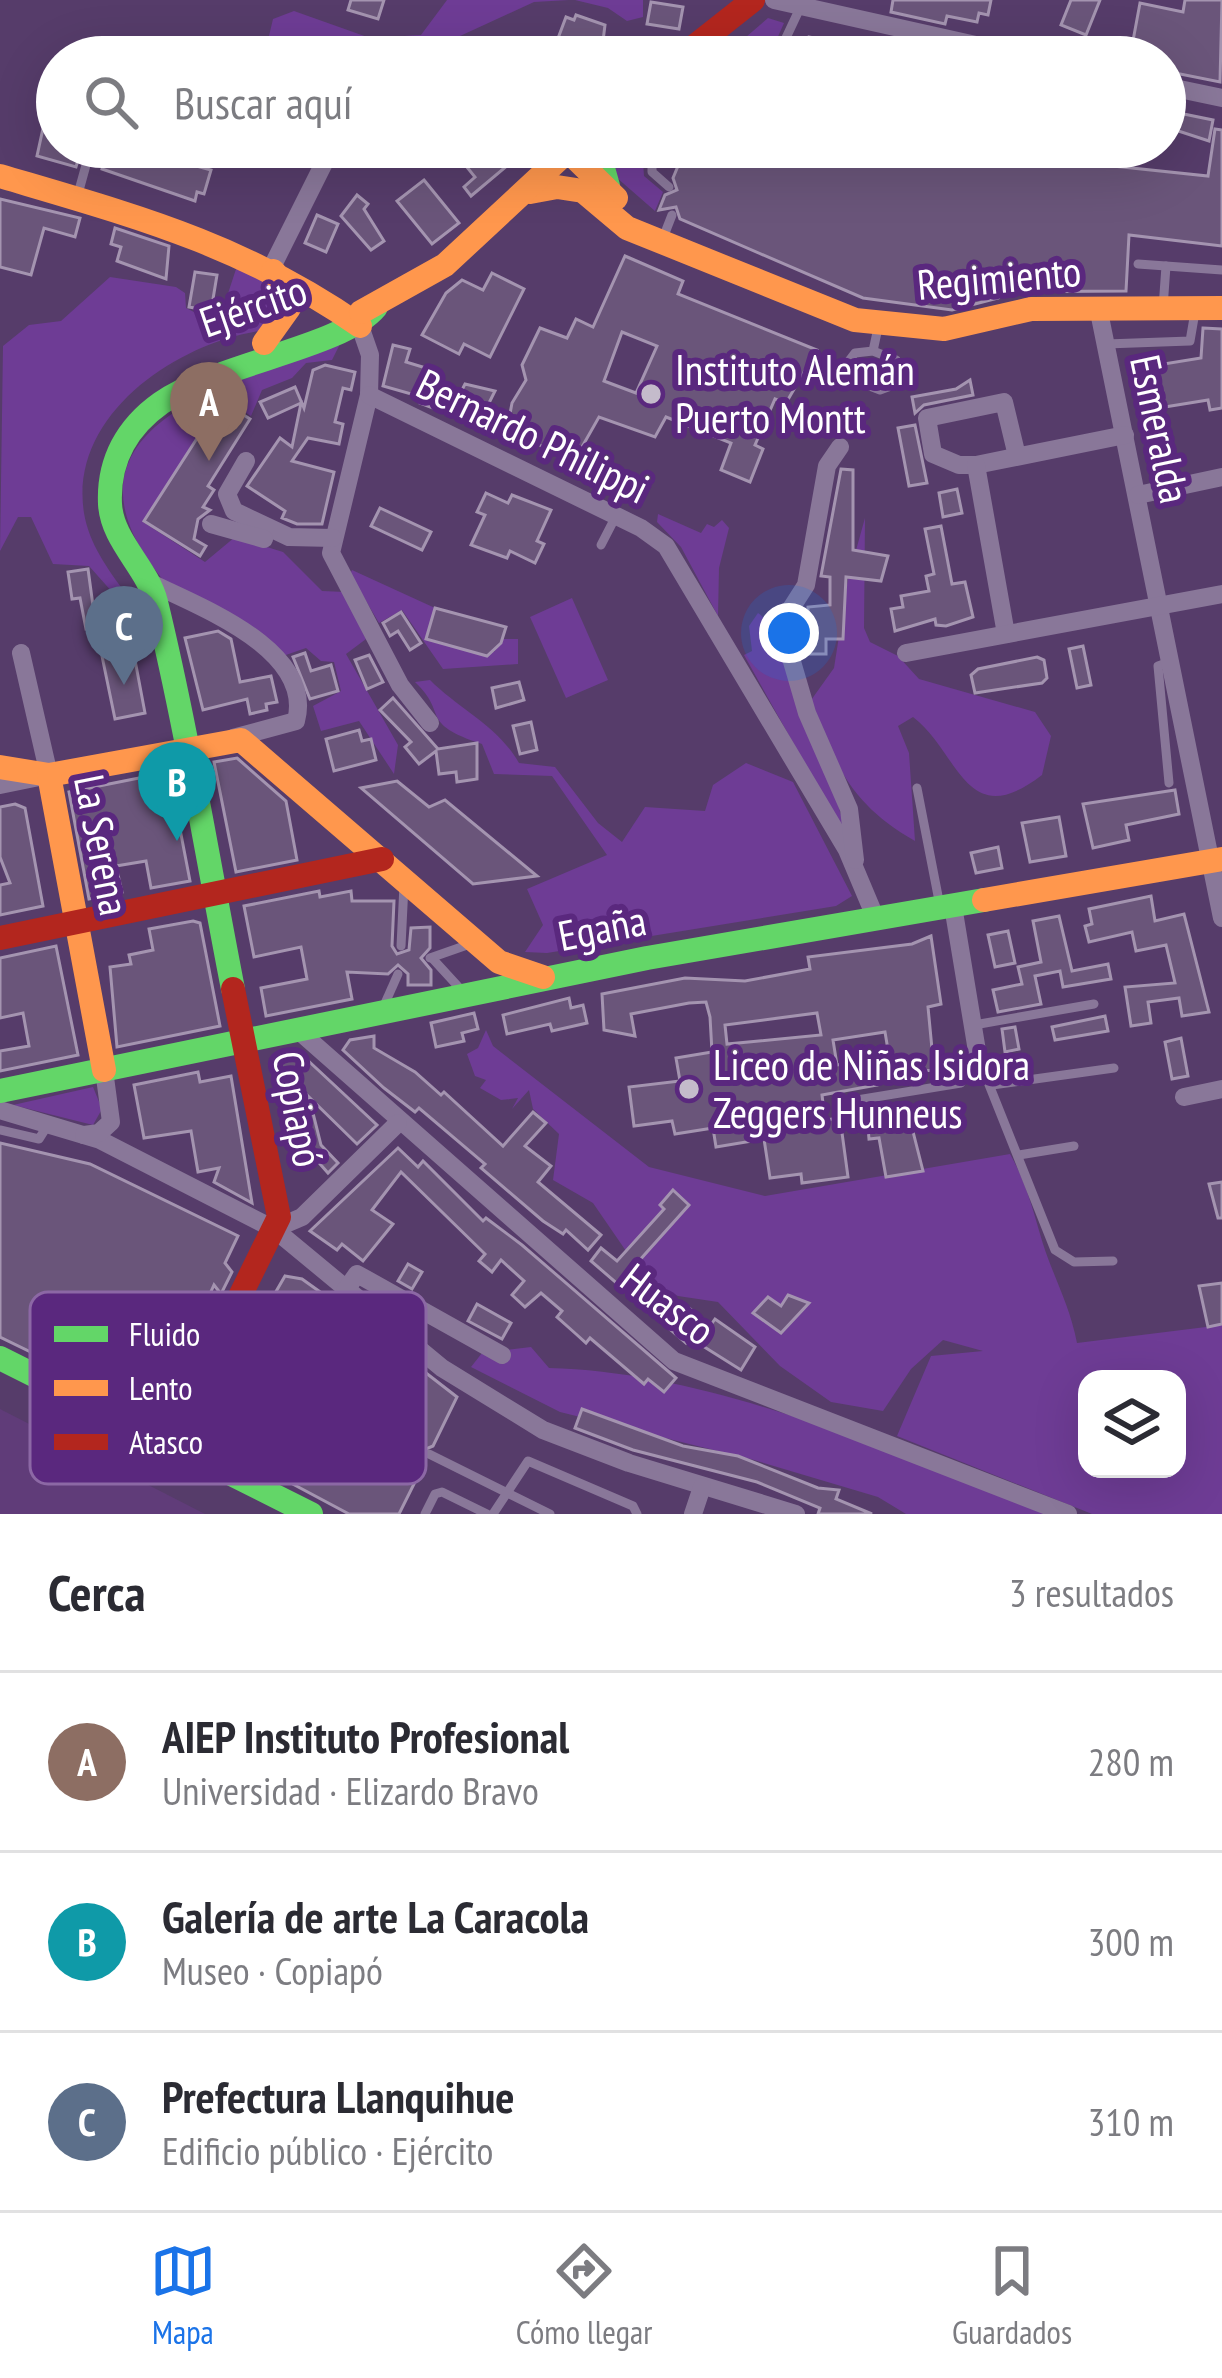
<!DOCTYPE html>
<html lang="es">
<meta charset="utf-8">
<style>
:root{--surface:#fff;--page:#f7f7f7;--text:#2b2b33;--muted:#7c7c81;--line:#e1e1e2;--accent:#1a73e8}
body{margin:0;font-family:"PT Sans Narrow",sans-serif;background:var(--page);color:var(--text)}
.controls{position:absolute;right:36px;bottom:36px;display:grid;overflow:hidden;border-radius:24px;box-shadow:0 12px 48px #0002}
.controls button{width:108px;height:108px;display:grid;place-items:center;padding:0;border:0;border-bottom:3px solid var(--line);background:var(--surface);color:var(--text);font:60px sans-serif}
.you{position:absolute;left:789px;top:633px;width:42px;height:42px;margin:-30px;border:9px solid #fff;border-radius:50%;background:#1a73e8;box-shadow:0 0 0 18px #1a73e833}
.badge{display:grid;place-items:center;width:78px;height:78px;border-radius:50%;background:var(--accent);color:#fff;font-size:39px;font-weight:700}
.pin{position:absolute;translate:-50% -99px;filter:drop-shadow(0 3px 6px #0008)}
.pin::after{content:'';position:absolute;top:63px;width:42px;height:36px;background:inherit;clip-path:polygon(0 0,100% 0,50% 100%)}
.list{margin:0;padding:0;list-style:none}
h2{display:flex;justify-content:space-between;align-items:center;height:156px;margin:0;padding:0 48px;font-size:51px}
h2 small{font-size:39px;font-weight:400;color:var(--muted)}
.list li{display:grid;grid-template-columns:78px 1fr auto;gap:36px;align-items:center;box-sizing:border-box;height:180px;padding:0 48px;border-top:3px solid var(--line)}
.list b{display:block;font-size:45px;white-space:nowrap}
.list p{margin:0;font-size:39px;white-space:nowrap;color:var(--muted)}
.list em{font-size:39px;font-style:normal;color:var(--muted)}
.icon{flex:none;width:66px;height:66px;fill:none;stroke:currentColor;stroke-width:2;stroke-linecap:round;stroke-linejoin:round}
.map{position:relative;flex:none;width:1222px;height:1514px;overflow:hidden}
.search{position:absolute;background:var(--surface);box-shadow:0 12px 48px #0002;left:36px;right:36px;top:36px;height:132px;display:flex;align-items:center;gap:30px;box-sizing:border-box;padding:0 42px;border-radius:66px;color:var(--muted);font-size:45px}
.sheet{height:696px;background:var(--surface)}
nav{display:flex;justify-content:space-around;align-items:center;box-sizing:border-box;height:168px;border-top:3px solid var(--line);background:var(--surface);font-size:33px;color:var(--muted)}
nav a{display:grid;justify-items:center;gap:6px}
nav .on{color:var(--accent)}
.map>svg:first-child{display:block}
.green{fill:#6e3c95;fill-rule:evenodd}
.water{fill:#603c79}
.building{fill:#6a557a;stroke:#a494b0;stroke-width:3;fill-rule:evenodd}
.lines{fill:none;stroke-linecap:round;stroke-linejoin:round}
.lane{stroke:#897799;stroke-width:9}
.street{stroke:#897799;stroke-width:18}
.fast{stroke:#63d668;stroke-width:24}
.slow{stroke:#ff974d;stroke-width:24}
.jam{stroke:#b3261e;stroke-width:24}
.poi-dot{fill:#c4bbcb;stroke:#5a287e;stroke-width:4.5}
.labels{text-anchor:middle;stroke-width:12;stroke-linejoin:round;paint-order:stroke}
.street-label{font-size:42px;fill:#fff;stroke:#5a287e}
.poi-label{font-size:42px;fill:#fff;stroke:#5a287e;text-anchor:start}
.key{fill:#5a287e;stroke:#8c68a5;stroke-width:3}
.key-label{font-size:33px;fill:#fff}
</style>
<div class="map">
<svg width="1222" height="1514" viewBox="0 0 1222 1514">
<rect width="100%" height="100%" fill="#563c6a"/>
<g class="green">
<path d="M447,0H569L534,2L434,48L428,57H264L273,19L294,11L370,38L421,35Z"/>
<path d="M575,0H643V17L627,21L608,8Z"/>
<path d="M768,18L784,23L769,57L731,50Z"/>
<path d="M612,147H642L644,176L663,192L655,211L616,177Z"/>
<path d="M237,266L270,282L282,298L266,330C181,340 68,413 84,513C89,544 108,569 126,594L122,603L89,566L53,564L31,517H18L0,551L3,346L29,325L61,321L110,277L176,287L185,293L186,308L218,324Z"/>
<path d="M340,344L332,360L306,363L292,378L262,390L251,416L222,398L143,522L205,562L235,537L283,552L322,591L345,592L366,639L346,654L398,745L394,774L359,721L321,731L313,706L341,691L334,662L321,661L306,648L280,657C249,637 186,608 164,581C39,430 229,382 340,344Z"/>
<path d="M658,514L701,533L707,524L714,527L722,520L729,528L719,568L718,616L681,547L657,522Z"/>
<path d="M865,518L864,628L870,642L898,656L919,679L1035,712L1051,736L1042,775C965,834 960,753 913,717L898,726L909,753L915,841C852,805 837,768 809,703L834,668L848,579Z"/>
<path d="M352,570L435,608L431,621L489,651L494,652L502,639H518V664L443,669L402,610L379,623L350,574Z"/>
<path d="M572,598L608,680L566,698L530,617Z"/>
<path d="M758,613C786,630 839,800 847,839L744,655L752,651L749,626Z"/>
<path d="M430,680C459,709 498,726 519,763L555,767L598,823L622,842L645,807L705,811L713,785L746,763L793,782L852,896L836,906L547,953L525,952L543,925L527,889L607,855L552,776L494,774L482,744C418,723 449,714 415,682Z"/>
<path d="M486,1030L493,1046L649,1167L765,1196L1010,1154C1027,1184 1033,1211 1043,1244C1054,1278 1070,1306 1077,1343L1222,1325V1514H1092L897,1436L931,1356L983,1351L943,1340L911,1369L883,1411L831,1402L780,1366L718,1302L678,1296L648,1283L593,1203L553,1180L559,1134L533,1109L529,1090L512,1109L518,1098L501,1100L480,1088L486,1080L475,1076L467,1054L478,1048ZM1087,1379H1177V1469H1087Z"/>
<path d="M93,1087L102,1109L93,1125L13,1105Z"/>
<path d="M531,1347L549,1368C716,1372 898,1455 1053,1514H906L878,1497L754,1460L560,1412L471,1367L482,1353Z"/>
</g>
<path class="water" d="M0,1409L205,1514H0Z"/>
<g class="building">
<path d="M351,0H384L378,19L348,10Z"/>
<path d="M893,0H991L988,15L979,13L977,22L947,16L945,24L891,12Z"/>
<path d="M1071,0H1100L1086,35L1061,25Z"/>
<path d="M1185,0H1222L1220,82L1165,71V57H1130L1140,3L1183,12Z"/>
<path d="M651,2L683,7L679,29L647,24Z"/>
<path d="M576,15L605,25L601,57H551L566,17L574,20Z"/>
<path d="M809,37L886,52L885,57H804Z"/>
<path d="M54,78L57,147H82L76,167L37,156Z"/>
<path d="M1169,111L1213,120L1209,141L1166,127Z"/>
<path d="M1215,129L1222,130V246L1129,235L1126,291L999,292L998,298L952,310L863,298L680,219L676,207L659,210L665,195L677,190L673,178L686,147H945L972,158L974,147H1052L1094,164L1208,176Z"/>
<path d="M109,147H182L178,161L211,170L204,194L197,192L195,201L102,169Z"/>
<path d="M278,147H317L310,160Z"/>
<path d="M482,153L489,161L498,153L508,165L471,196L464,187L475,177L466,166Z"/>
<path d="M424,180L459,223L432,244L397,201Z"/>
<path d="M357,195L368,204L364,209L384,241L371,250L341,216Z"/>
<path d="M0,199L80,218L75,237L44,228L31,275L0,267Z"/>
<path d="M317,215L338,224L326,252L305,243Z"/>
<path d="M115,228L169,246L166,279L117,261L121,247L111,244Z"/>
<path d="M625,256L683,281L678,294L817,350L786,403L775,399L755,445L763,449L750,482L721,470L731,443L666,417L655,437L599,417L574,461L507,430L512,403L526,380L522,365L540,328L567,338L576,319L593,327ZM622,332L657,346L636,393L604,381Z"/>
<path d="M195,272L217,275L211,311L189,307Z"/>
<path d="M492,273L524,289L490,357L464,344L459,354L422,335L446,293L462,280L483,290Z"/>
<path d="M1203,328L1222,329V408L1210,410L1208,400L1140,411L1133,369L1201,358Z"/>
<path d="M393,345L410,349L406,362L426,368L423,377L442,384L433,408L420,403L422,397L383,386Z"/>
<path d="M325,365L355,372L351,390L343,388L335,422L343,424L339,444L308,438L292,461L334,472L322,524H297L282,518L285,511L247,486L280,438L292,447L301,403L268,418L260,402L295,387L304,408L313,370Z"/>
<path d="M970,380L973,395L924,405L915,413L912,397L956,389Z"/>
<path d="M465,384L495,391L487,407L477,402L467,422L450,413Z"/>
<path d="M221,401L250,419L208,486L214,490L203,507L210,510L198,519L194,539L206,546L200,556L144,521Z"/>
<path d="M915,425L927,483L909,486L898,428Z"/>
<path d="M841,469L853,470V550L888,556L881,581L846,577L843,639H826V654H809L808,607L830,605V577L821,576Z"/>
<path d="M957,489L962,513L943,517L939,493Z"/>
<path d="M486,493L508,503L512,495L551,510L537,541L544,544L535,563L510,551L507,558L471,545L485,515L477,512Z"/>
<path d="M380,508L431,532L422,550L371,526Z"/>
<path d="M941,526L952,584L965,582L973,617L946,626L936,625L935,619L895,631L891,609L903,607L901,596L929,591L926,576L934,574L925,529Z"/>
<path d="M88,569L94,613L125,607L145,713L115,719L96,627L86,629L80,598L72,599L68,572Z"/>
<path d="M435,608L506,627L501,643L487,656L426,639Z"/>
<path d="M401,612L421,643L410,650L398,631L390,636L383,623Z"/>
<path d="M218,631L231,639L240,682L271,676L277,702L266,704L267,710L250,714L247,699L203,710L185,638Z"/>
<path d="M1083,646L1091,685L1077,688L1069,649Z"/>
<path d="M305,653L311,671L331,665L338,691L310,699L293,657Z"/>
<path d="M369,655L383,682L367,689L355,660Z"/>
<path d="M1037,657L1044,660L1047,678L1042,683L975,693L971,675L978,669Z"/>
<path d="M519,682L524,700L496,708L492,688Z"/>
<path d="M393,698L438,749L477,743V779L457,782L456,772L439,774L436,751L419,764L405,747L411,742L380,710Z"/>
<path d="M531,722L537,750L520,754L513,726Z"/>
<path d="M359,730L362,741L371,739L376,760L334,771L326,739Z"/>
<path d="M237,758L286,801L297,860L236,872L214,762Z"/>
<path d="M169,772L190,881L151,888L146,861L116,866L122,892L89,899L69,792Z"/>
<path d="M397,781L429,807L445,800L537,876L473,884L361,788Z"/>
<path d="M1175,790L1179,814L1126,825L1129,840L1093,848L1083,804Z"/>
<path d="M15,804L25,808L43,906L0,915V885L10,883L0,857V807Z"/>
<path d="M1059,817L1066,856L1030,862L1022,823Z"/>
<path d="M998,847L1002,868L976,873L971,853Z"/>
<path d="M319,891L320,897L351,891L352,901H394L392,946L397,954L409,950L411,928L430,927V948L421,958L431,970V985H408V974L398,965L388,974L347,972L352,999L266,1016L261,988L307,979L301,947L254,957L244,906Z"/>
<path d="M1151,896L1155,921L1184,914L1209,1012L1182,1016L1179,998L1148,1002L1151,1023L1131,1026L1125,987L1175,983L1166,945L1136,951L1132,932L1089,942L1085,926L1092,924L1089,909Z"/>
<path d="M1059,916L1072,971L1108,964L1111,979L1063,987L1060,971L1035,976L1041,1004L998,1012L993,990L1022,984L1018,967L1041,962L1033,921Z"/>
<path d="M193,921L200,923L220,1026L117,1047L110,967L131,964L129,955L153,950L149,929Z"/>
<path d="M1008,931L1015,963L995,967L988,935Z"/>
<path d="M931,936L941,1004L928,1007L934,1070L876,1076L877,1085L822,1095L825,1120L840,1118L848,1177L802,1183L801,1174L770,1178L764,1139L716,1147L713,1128L675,1134L672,1121L634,1126L629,1087L680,1081L676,1058L712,1052L710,1017L706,1002L689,1003L631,1014L635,1036L604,1030L602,994L685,978L745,981L810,969L808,957L912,944ZM817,1013L821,1035L727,1044L725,1025ZM885,1032L889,1056L837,1065L833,1040Z"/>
<path d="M56,946L78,1055L0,1071V1051L29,1046L23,1013L0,1018V958Z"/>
<path d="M569,998L571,1008L583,1005L587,1023L552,1031L550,1024L507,1034L503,1015Z"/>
<path d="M474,1013L478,1029L462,1033L464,1041L436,1047L431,1023Z"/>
<path d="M1105,1016L1108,1031L1055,1040L1052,1027Z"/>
<path d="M1015,1027L1019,1049L1005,1052L1002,1029Z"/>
<path d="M374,1036V1048L415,1072L441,1095L444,1092L503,1146L533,1112L546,1123L525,1146L551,1166L538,1182L601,1235L588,1250L566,1230L563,1234L543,1221L481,1168L485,1164L419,1108L415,1112L384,1088L343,1050L350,1040Z"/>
<path d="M1181,1038L1188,1076L1172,1079L1165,1042Z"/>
<path d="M301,1054L377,1125L357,1144L309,1097L321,1145L338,1163L328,1173L306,1148L293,1160L288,1139L283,1104L288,1103L278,1058Z"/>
<path d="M198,1072L200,1082L231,1076L252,1203L214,1182L219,1168L198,1172L191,1131L144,1138L134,1085Z"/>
<path d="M907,1108L923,1171L886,1177L879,1138L869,1139L868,1127L887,1124L885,1110Z"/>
<path d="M0,1143L90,1164L238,1236L225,1263L232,1272L221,1294L214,1285L156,1413L0,1337Z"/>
<path d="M398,1148L418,1167L423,1161L483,1221L486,1218L522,1245L676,1378L664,1392L648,1379L644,1384L590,1338L586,1343L576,1334L557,1317L562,1311L541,1293L525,1307L512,1295L524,1281L501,1260L492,1272L479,1261L485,1254L401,1172L372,1210L393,1224L363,1261L342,1244L337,1250L310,1231Z"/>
<path d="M1222,1182V1218H1218L1209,1184Z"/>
<path d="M673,1190L689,1205L630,1271L681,1318L689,1308L710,1326L715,1319L755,1347L741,1370L690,1338L686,1343L591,1261L601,1248L617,1261L664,1209L660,1205Z"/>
<path d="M408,1264L422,1272L412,1289L398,1281Z"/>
<path d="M285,1276L302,1279L337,1304L457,1397L433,1446L421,1451L425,1462L399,1514H349L210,1440L206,1419L221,1403L253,1336L245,1326L256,1305L263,1314Z"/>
<path d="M1222,1283V1324L1208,1327L1199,1286Z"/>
<path d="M788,1295L809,1303L781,1333L753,1313L768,1297L781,1306Z"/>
<path d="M477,1304L511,1323L502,1339L468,1321Z"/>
<path d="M582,1409L683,1446L738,1456L818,1488L839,1490L836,1499L872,1514H818L820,1508L757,1482L633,1450L575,1428Z"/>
</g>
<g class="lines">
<g class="lane">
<path d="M777,57L800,8"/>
<path d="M533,147L554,160"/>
<path d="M652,147V172L669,187"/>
<path d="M78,194L91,147"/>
<path d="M663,238L672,215"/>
<path d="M1138,264L1222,270"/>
<path d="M1163,308L1166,266"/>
<path d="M1106,344L1190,341L1195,312"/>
<path d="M873,351L896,360V384L880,390L839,374L855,353L873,351L879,323"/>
<path d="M601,545L616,516"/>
<path d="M1169,783L1158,666L1172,661"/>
<path d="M917,788L940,906"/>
<path d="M401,946L404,885"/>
<path d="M430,958L470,944"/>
<path d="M432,958L465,994"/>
<path d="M382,1010L398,974"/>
<path d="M974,1025L1094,1004"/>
<path d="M992,1085L1114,1068"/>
<path d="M857,1100L961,1083L978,1057L1055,1250L1074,1262L1113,1261"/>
<path d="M0,1130L39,1139L49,1123"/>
<path d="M1019,1155L1074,1146"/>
<path d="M429,1454L550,1514"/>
<path d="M425,1514L435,1494L442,1492L487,1514"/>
<path d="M493,1514L528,1461L633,1506L637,1514"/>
</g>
<g class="street">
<path d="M774,0L1029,57"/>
<path d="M1165,86L1222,98"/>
<path d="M271,269L332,147"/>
<path d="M1098,307L1222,918"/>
<path d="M360,326L370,355L369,395L331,553L400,685L430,723"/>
<path d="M369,395L641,528L666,546L847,850L876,919"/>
<path d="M840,447L827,466L806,585L781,624L807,713L849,809L855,860"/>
<path d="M1017,456L1004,402L927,418L933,454L959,465H976L1125,435"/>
<path d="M246,461L227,494L234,511L289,537L333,538"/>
<path d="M976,465L1006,634"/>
<path d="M1138,495L1222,477"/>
<path d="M211,524L264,539"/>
<path d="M149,582C197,606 315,649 296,721L233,738"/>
<path d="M906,653L1222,594"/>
<path d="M0,785L49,775L21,653"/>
<path d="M953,906L978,1057"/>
<path d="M299,1031L674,1361L1068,1514"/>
<path d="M1184,1097L1222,1089"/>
<path d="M0,1110L100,1140L274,1229L442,1368L543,1430L629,1463L796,1514"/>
<path d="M84,1135L99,1133L111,1122L104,1070"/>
<path d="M274,1229L302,1217L398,1123"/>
<path d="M345,1291L357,1274L502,1355"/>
<path d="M693,1514L702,1487"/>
</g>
<g class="fast">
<path d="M597,147L608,186"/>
<path d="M233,989C208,861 187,730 156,602C147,567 112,541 110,504C108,461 127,427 161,403C218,363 342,348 376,307"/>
<path d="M0,1091L647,958L984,900"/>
<path d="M0,1358L311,1514"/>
</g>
<g class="slow">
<path d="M568,151L616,198"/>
<path d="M0,176C135,216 242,244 360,326"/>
<path d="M530,192L557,187L583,191L627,228L855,320L944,329L1031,309L1222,308"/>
<path d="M361,312L445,265L572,147"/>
<path d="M264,343L289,308L287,287L273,271"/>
<path d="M0,767L49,775L241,740L499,962L543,977"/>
<path d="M49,775L104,1070"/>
<path d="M984,900L1222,859"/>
</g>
<g class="jam">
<path d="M681,57L753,0"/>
<path d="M0,938L382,859"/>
<path d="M158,1463L279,1217L233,989"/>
</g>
</g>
<g class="poi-dot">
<circle cx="651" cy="394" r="12"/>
<circle cx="689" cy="1089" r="12"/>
</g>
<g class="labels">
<g class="street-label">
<text transform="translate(999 278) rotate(-5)" y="15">Regimiento</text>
<text transform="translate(253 306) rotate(-19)" y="15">Ejército</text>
<text transform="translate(1160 429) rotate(78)" y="15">Esmeralda</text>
<text transform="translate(533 436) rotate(26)" y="15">Bernardo Philippi</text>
<text transform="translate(102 845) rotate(79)" y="15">La Serena</text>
<text transform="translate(602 928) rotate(-11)" y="15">Egaña</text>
<text transform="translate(298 1109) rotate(79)" y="15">Copiapó</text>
<text transform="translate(668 1304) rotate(37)" y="15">Huasco</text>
</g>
<g class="poi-label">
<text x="675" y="385">Instituto Alemán<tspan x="675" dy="48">Puerto Montt</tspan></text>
<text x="713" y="1080">Liceo de Niñas Isidora<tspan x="713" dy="48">Zeggers Hunneus</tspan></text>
</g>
</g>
<rect x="30" y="1292" width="396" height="192" rx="18" class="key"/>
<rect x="54" y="1326" width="54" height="16" fill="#63d668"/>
<rect x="54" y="1380" width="54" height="16" fill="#ff974d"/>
<rect x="54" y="1434" width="54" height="16" fill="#b3261e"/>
<g class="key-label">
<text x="129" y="1346">Fluido</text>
<text x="129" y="1400">Lento</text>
<text x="129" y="1454">Atasco</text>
</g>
</svg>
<div class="controls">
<button><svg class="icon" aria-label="layers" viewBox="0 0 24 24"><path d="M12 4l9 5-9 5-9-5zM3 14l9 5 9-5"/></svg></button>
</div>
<div class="you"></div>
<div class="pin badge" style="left:209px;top:461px;background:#8d6e63">A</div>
<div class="pin badge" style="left:177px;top:841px;background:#0f9aa8">B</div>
<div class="pin badge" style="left:124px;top:685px;background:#5c6f8a">C</div>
<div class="search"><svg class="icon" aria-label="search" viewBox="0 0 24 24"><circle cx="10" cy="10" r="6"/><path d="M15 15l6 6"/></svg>Buscar aquí</div>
</div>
<section class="sheet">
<h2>Cerca<small>3 resultados</small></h2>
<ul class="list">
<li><span class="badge" style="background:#8d6e63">A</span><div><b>AIEP Instituto Profesional</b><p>Universidad · Elizardo Bravo</p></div><em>280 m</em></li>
<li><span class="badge" style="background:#0f9aa8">B</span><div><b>Galería de arte La Caracola</b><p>Museo · Copiapó</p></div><em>300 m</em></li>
<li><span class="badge" style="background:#5c6f8a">C</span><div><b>Prefectura Llanquihue</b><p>Edificio público · Ejército</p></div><em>310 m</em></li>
</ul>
</section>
<nav>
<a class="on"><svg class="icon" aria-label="map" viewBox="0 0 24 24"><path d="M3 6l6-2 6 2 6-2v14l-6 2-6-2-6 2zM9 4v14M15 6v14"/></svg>Mapa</a>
<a><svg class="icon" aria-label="directions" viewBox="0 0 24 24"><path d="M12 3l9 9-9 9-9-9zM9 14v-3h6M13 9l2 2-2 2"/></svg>Cómo llegar</a>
<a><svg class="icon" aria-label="saved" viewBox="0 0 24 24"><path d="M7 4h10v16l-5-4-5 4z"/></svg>Guardados</a>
</nav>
